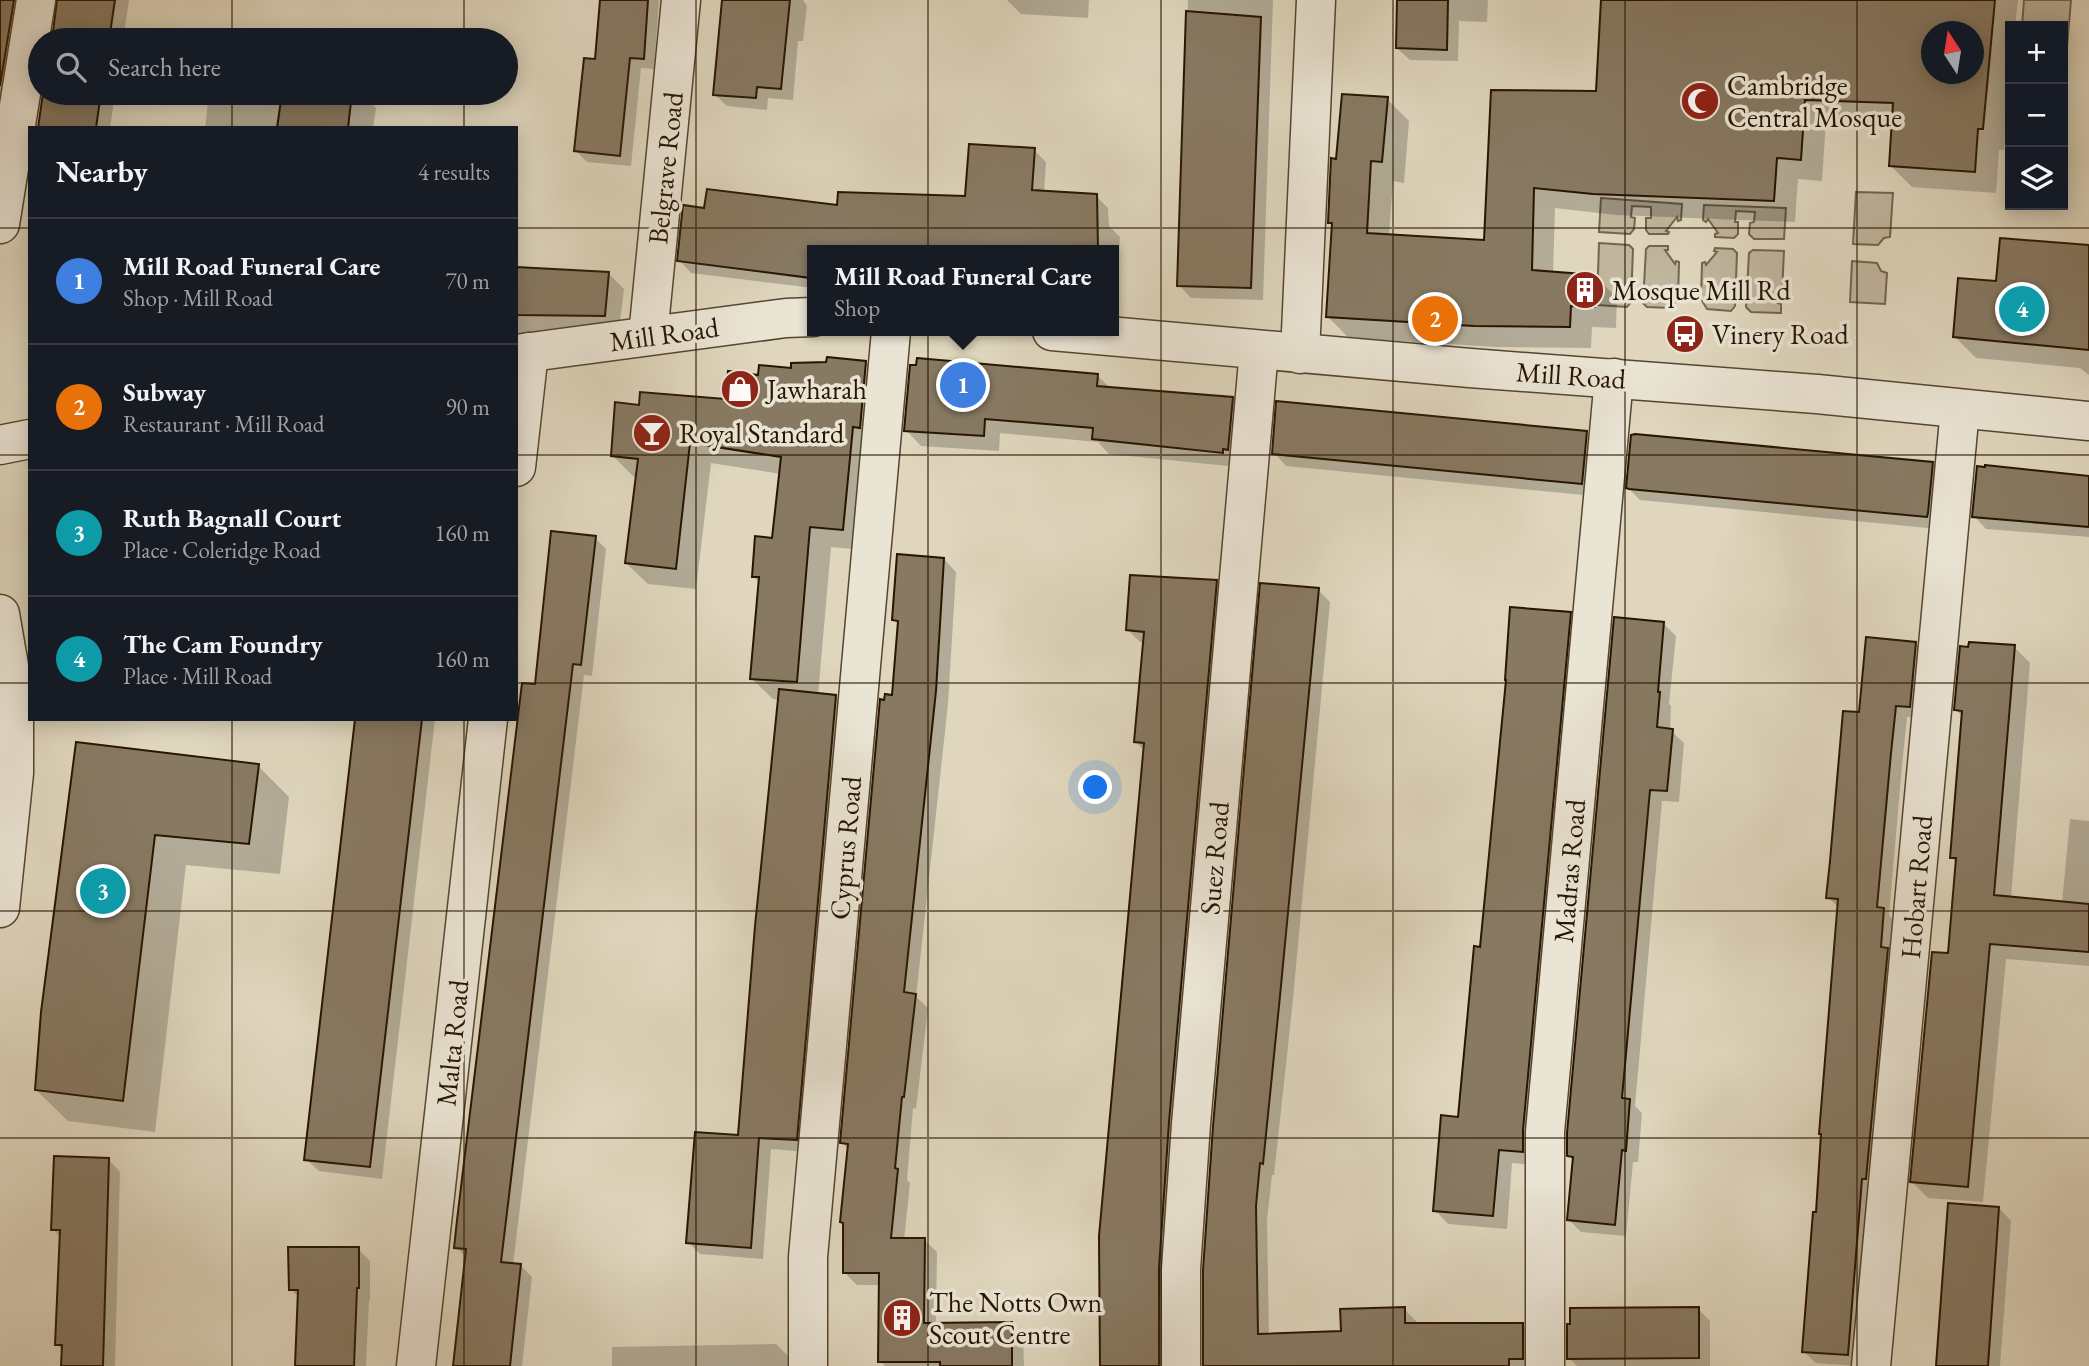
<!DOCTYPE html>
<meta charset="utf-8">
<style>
:root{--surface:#171b24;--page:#20242c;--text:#f1f3f6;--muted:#9ea1a6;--line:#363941;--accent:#1a73e8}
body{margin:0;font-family:"EB Garamond",serif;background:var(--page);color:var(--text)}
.controls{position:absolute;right:21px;top:21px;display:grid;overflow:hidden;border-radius:0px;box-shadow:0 4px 18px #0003}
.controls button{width:63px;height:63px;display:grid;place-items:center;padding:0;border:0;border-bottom:2px solid var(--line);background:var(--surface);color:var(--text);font:35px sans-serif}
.compass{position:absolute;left:1921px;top:21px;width:63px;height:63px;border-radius:50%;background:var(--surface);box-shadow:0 4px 18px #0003;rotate:348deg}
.you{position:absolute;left:1096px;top:788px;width:24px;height:24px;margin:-18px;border:5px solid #fff;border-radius:50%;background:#1a73e8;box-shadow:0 0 0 10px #1a73e833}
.badge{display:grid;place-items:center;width:46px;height:46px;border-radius:50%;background:var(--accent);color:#fff;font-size:23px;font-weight:700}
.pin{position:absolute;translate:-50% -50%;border:4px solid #fff;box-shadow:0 2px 7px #0006}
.popup{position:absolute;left:807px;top:245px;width:312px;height:91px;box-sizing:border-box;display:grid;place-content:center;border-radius:0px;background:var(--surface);filter:drop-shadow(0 2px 5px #0005);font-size:23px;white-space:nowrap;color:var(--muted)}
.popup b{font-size:26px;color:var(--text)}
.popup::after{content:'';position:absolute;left:50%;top:100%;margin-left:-14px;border:14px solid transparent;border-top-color:var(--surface)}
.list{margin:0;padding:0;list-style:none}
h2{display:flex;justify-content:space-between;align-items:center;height:91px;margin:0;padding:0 28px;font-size:30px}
h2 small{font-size:23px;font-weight:400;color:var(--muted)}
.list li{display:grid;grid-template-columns:46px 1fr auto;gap:21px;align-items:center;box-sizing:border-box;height:126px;padding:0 28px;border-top:2px solid var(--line)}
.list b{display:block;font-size:26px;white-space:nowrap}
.list p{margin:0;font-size:23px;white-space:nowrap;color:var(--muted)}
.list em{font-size:23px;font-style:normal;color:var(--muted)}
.icon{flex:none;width:38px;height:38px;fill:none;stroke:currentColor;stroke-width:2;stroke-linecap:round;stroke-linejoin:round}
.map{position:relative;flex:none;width:2089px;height:1366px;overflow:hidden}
.search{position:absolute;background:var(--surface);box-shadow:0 4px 18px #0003;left:28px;top:28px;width:490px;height:77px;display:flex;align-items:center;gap:18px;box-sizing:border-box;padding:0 24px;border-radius:38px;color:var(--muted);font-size:26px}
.panel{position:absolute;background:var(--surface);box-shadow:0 4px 18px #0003;left:28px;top:126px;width:490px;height:595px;border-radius:0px}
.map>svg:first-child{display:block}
.green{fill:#c0b59d;stroke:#74654e;stroke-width:2}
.shadow{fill:#0003;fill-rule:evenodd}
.building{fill:#877962;stroke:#281500;stroke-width:2;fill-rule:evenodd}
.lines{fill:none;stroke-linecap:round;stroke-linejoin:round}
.minor-casing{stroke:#56452f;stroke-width:41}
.minor{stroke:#eae4d4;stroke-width:38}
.grid{fill:none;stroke:#281500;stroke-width:2;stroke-opacity:0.55}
.labels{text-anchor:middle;stroke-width:7;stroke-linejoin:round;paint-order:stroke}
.poi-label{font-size:28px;fill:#281500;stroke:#eae4d4;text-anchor:start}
.street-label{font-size:28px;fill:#281500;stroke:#eae4d4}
</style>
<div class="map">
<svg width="2089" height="1366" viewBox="0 0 2089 1366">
<rect width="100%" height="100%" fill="#dfd6bd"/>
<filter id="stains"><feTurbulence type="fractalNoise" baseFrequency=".00286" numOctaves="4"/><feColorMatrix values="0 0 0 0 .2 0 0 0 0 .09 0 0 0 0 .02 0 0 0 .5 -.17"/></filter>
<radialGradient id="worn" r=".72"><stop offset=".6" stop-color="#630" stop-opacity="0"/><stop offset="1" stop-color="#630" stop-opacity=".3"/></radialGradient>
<g class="green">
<path d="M2024,0H2071L2066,59L2063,57V26H2022Z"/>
<path d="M1856,192L1893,193L1890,237L1884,238L1878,245L1853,244Z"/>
<path d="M1601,198L1682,204L1681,220L1678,221L1677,217L1666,231L1669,232L1668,234H1649L1646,230V218H1651V207L1632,206L1631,217L1635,218L1634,229L1630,234L1599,232Z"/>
<path d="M1704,205L1786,208L1784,239H1754L1749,234L1750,223L1754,222L1755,212L1736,211L1735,222H1738V234L1734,238L1715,237V234L1718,233L1708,219L1706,222L1703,220Z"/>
<path d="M1599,243L1629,245L1633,249L1631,302L1627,307L1597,305Z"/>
<path d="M1649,246H1668V250H1665L1675,264L1676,261L1679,262L1678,299L1671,308L1647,307L1643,303L1646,249Z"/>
<path d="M1715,248L1733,249L1737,253L1735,306L1731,311L1707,309L1701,299L1702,263L1705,262L1706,265L1717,252L1714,251Z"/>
<path d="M1753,250L1784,251L1782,293H1778L1777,303L1781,304V313L1751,312L1746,307L1749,253Z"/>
<path d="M1852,261L1877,263L1881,271L1887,273L1885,304L1850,302Z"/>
</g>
<g class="shadow">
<path d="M0,0H30L0,171Z"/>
<path d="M59,0H129L123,40H53Z"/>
<path d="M602,0H659L654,69L641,68L631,166L587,162L576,151L597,61Z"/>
<path d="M724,0H803L807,6L803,41H798L793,100L768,98L767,110L727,106L714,94Z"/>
<path d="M1007,0H1089L1088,18L1021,14Z"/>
<path d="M1188,0H1273L1263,300L1191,298L1179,285Z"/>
<path d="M1398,0H1488L1487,22L1459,21L1458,61L1410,60L1397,48Z"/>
<path d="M1603,0H2018L2015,26H2010V81L2004,150H1999L1996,193L1912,187L1890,165L1893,123L1826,121L1822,181L1798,179L1795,222L1616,215L1555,208L1553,274L1596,277L1617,298L1616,328L1592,327L1591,348L1497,347L1349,338L1328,317L1334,226L1330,222L1338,161L1387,99L1409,121L1404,183L1393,181L1389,236L1486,241L1598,93ZM1932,32H1974V74H1932Z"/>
<path d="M45,93H115L110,128H39Z"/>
<path d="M209,93H361L376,108L373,128H205Z"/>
<path d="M1034,150L1046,162L1044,193L1096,196L1108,208L1109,226L1120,237L1117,288H1114V250H813V288L691,273L679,260L706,210L838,207L966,198Z"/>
<path d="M2089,247V375L2080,368L1976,358L1955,337L1998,283Z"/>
<path d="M516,269L609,274L624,289L619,330L516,335Z"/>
<path d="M866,362L887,383L863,550L831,547L818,695L836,697L848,709L808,1152L771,1149L763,1259L700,1254L688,1242L740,1137L779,700L773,699L751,678L760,583L753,576L773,540L781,474L711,463L696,589L648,584L626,563L637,477H634L613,456L641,407L727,401L760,377L792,370Z"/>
<path d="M1098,376L1111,389L1232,399L1248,415L1238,467L1109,454L1098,442L1000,433L999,451L921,446L906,430Z"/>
<path d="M1586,433L1599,445L1594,496L1286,466L1274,453Z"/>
<path d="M1932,464L1945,476L1938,529L1640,500L1628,488Z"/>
<path d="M2089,477V537L1986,529L1974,516Z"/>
<path d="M595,538L606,549L592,676L584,675L513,1265L521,1266L532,1277L522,1366H455L467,1258L456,1247L537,686Z"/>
<path d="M944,559L956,572L948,704L916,997L928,1008L916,1109L913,1108L907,1180L910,1183L904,1240H924L937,1252L936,1324H1011L1023,1336L1024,1366H885L880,1361V1285H857L844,1272V1224L842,1222L849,1150L842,1143L893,697L899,625L894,619Z"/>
<path d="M1216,582L1228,594L1171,1366H1101L1145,751L1136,742L1145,642H1140L1128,630Z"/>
<path d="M1318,590L1330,602L1292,1009L1274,1175H1272L1267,1219L1269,1336L1343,1333L1404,1309L1416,1321V1325H1522L1535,1337V1366H1205Z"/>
<path d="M1570,614L1584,627L1536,1165L1512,1163L1507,1229L1448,1224L1435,1210L1459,1119L1482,949Z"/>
<path d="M1664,624L1676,636L1669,704L1671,706L1670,730L1684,743L1679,802L1662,801L1635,1106L1642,1113L1638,1162H1633L1626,1236L1581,1232L1569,1220L1575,1162L1569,1156Z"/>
<path d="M1916,644L1928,656L1922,718L1907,717L1902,766L1889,915L1895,922L1859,1366L1816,1363L1803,1351L1818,1214L1839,908L1828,897L1860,714Z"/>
<path d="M2014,647L2030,663L2011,898L2062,903L2070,819L2089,821V966L2006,959L1983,1202L1928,1198L1912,1182L1949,955L1957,863L1951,857L1964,718L1956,710Z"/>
<path d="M357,719H435L382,1179L319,1171L306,1159Z"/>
<path d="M78,744L258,766L289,797L280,874L186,865L155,1132L68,1121L36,1090Z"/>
<path d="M108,1159L120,1172L115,1366H63V1351L57,1344L61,1238L53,1229Z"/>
<path d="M1999,1208L2011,1221L2000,1366H1938Z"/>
<path d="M358,1249L370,1261V1300H369L366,1366H297L300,1298L291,1290Z"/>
<path d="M1698,1309L1710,1321V1366H1577L1569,1358Z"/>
<path d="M776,1344L788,1356V1366H612V1347Z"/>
</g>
<g class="building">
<path d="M0,0H14L0,86Z"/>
<path d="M57,0H115L109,40H52Z"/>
<path d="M600,0H648L644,59L630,58L620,156L574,151L584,58L595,59Z"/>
<path d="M722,0H790L781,89L757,87L756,98L713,95Z"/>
<path d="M1397,0H1448L1447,50L1396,48Z"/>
<path d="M1601,0H1995L1983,129H1978L1975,172L1889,166L1893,103L1805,100L1801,160L1777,158L1774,201L1593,194L1534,188L1532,270L1596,275L1595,307L1571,306L1570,327L1474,326L1326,317L1332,223H1328L1331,158L1336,159L1342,94L1388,97L1382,162L1371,161L1367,233L1484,240L1491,90L1596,91ZM1931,32H1973V74H1931Z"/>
<path d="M1186,11L1261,17L1251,288L1177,286Z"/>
<path d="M43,93H101L96,128H38Z"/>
<path d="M282,93H352L348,128H277Z"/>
<path d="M969,144L1035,148L1032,190L1097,194L1098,250H813L811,278L677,261L683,205L704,208L707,189L837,205L838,192L965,196Z"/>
<path d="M2000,238L2089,245V350L1953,337L1958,278L1996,281Z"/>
<path d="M516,267L609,272L605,316L516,315Z"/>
<path d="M827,357L866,361L860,428L853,427L843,530L810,527L797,682L750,679L759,577H752L755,536L772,538L781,457L690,443L676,569L625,563L638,459L611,456L615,402L639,405L640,392L725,399L728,371L758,375L759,365L791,368V363L826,362Z"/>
<path d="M917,358L1098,374L1097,386L1233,397L1228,450L1223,449V453L1092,439L1093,428L985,419L984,436L904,431L910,365H916Z"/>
<path d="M1276,401L1587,431L1582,484L1272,454Z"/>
<path d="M1635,434L1933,462L1928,513L1927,517L1629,489L1626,488L1631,435Z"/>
<path d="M1985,465L2089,476V527L1972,517L1977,466L1985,467Z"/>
<path d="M551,531L596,536L581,665L573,664L501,1262L521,1264L515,1319L510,1366H453L466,1249L454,1248L457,1220L522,683L535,684Z"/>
<path d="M897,554L944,558L936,691L904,992L916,994L904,1097H902L895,1168L898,1169L891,1238H925L924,1323L1012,1322V1366H940V1362H878L879,1273H843V1223L840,1222L848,1144L840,1143L880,699L884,700L885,694L892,695L898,621L892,620Z"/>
<path d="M1130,575L1217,580L1169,1122L1159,1268V1366H1100L1099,1236L1144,743L1134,742L1144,632L1126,630Z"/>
<path d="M1260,583L1319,588L1280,996L1263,1164L1260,1163L1256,1206L1258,1334L1341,1331L1340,1309L1405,1307V1323H1523V1359H1509V1366H1203V1270L1213,1126Z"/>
<path d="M1510,607L1571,612L1523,1130V1152L1499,1150L1493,1216L1433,1211L1441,1115L1458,1117L1474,946L1480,947L1506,680H1505Z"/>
<path d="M1614,617L1664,622L1658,692H1660L1657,727L1673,729L1667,791L1650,790L1622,1098L1630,1099L1626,1151L1622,1150L1615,1225L1567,1220L1573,1157L1567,1156V1133Z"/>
<path d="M1866,637L1916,642L1910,707L1896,706L1891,753L1877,907L1884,908L1881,947L1888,948L1866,1179H1862L1848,1355L1802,1352L1813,1212H1816L1821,1134H1819L1838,899L1826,898L1830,861L1843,711L1859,712Z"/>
<path d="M1969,642L2015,645L1994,895L2089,904V952L1990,944L1968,1187L1910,1182L1932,952L1948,953L1956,858H1950L1962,711L1954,710L1960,646L1968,647Z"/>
<path d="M779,689L836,695L797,1140L759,1138L751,1248L686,1243L695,1132L738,1135L755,926Z"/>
<path d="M355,719H422L370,1167L304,1160Z"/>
<path d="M76,742L259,764L249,844L155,835L123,1101L35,1090L41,1012Z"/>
<path d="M54,1156L109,1158L103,1366H61L62,1345H55L60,1230H51Z"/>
<path d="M1948,1203L1999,1207L1988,1366H1936Z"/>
<path d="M288,1247H359V1288H357L354,1366H295L298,1290H289Z"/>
<path d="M1699,1307V1358L1567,1359V1324H1570V1308Z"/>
</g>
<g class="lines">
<g class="minor-casing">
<g id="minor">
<path d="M0,224L36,0"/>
<path d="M1052,331L1470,368L1817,394L2089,421"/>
<path d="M648,336L681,0"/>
<path d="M516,354L786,318L813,317"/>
<path d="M1300,354L1316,0"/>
<path d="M0,445L30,439"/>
<path d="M516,467L529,352"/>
<path d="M0,614L14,695V773L0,908"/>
<path d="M416,1366L488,719"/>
<path d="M808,1366V1257L891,331"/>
<path d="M1181,1366V1269L1191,1124L1259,350"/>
<path d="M1545,1366V1132L1614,378"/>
<path d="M1871,1366L1960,409"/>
</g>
</g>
<use href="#minor" class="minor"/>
</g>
<path class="grid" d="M232,0V40M464,0V40M696,0V1366M928,0V1366M1161,0V1366M1393,0V1366M1625,0V1366M1857,0V1366M232,93V128M464,93V128M0,228H30M516,228H2089M0,455H30M516,455H2089M0,683H30M516,683H2089M232,719V1366M464,719V1366M0,911H2089M0,1138H2089"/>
<defs>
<g id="mosque-disc" transform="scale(2.0125)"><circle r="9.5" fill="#8f2418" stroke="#eae4d4"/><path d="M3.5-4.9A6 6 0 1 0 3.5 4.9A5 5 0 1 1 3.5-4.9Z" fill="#fff"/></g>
<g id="building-disc" transform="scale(2.0125)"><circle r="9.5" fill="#8f2418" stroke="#eae4d4"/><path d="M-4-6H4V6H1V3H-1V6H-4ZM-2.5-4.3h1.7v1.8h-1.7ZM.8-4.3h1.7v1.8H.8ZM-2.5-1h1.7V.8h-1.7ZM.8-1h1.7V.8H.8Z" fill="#fff"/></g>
<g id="bus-disc" transform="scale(2.0125)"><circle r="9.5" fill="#8f2418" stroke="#eae4d4"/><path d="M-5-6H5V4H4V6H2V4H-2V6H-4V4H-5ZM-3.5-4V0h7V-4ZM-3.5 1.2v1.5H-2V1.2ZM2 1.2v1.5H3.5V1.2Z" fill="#fff"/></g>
<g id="shop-disc" transform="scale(2.0125)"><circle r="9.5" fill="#8f2418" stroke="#eae4d4"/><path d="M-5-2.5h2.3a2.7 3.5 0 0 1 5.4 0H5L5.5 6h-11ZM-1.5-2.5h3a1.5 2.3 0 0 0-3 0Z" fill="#fff"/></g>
<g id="bar-disc" transform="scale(2.0125)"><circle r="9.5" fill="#8f2418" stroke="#eae4d4"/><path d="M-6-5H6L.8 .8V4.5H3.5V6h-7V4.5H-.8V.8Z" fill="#fff"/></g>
</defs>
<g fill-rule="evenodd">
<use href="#mosque-disc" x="1700" y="101"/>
<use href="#building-disc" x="1585" y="290"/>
<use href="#bus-disc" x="1685" y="334"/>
<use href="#shop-disc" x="740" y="389"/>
<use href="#bar-disc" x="652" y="433"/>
<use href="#building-disc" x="902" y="1318"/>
</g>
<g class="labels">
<g class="poi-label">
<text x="1727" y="95">Cambridge<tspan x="1727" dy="32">Central Mosque</tspan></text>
<text x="1612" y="300">Mosque Mill Rd</text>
<text x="1712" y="344">Vinery Road</text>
<text x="767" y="399">Jawharah</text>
<text x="679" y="443">Royal Standard</text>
<text x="929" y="1312">The Notts Own<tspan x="929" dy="32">Scout Centre</tspan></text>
</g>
<g class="street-label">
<text transform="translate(665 168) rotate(-84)" y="10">Belgrave Road</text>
<text transform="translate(664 334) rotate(-8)" y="10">Mill Road</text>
<text transform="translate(1571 375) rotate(4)" y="10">Mill Road</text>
<text transform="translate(845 848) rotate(-85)" y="10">Cyprus Road</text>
<text transform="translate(1214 858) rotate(-85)" y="10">Suez Road</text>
<text transform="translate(1569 871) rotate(-85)" y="10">Madras Road</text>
<text transform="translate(1916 887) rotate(-85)" y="10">Hobart Road</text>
<text transform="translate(452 1043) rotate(-84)" y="10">Malta Road</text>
</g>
</g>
<rect width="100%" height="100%" filter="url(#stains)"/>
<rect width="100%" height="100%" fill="url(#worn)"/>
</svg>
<div class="controls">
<button>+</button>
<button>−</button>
<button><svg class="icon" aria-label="layers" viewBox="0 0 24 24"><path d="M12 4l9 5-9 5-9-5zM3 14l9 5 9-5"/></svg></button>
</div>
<svg class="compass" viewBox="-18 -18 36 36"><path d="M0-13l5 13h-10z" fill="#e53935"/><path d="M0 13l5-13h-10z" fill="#9ea1a6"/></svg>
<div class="you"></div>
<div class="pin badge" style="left:963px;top:385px;background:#3f7fe0">1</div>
<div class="popup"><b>Mill Road Funeral Care</b>Shop</div>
<div class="pin badge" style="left:1435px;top:319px;background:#e8710a">2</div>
<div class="pin badge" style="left:103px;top:891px;background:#0f9aa8">3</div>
<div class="pin badge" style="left:2022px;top:309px;background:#0f9aa8">4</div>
<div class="search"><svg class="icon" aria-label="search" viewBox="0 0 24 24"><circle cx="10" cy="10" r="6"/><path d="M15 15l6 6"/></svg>Search here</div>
<section class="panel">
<h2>Nearby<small>4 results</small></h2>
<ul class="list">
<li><span class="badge" style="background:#3f7fe0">1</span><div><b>Mill Road Funeral Care</b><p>Shop · Mill Road</p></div><em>70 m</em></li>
<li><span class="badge" style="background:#e8710a">2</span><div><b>Subway</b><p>Restaurant · Mill Road</p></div><em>90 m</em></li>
<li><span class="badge" style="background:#0f9aa8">3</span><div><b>Ruth Bagnall Court</b><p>Place · Coleridge Road</p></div><em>160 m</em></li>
<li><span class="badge" style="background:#0f9aa8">4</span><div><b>The Cam Foundry</b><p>Place · Mill Road</p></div><em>160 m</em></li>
</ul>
</section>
</div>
